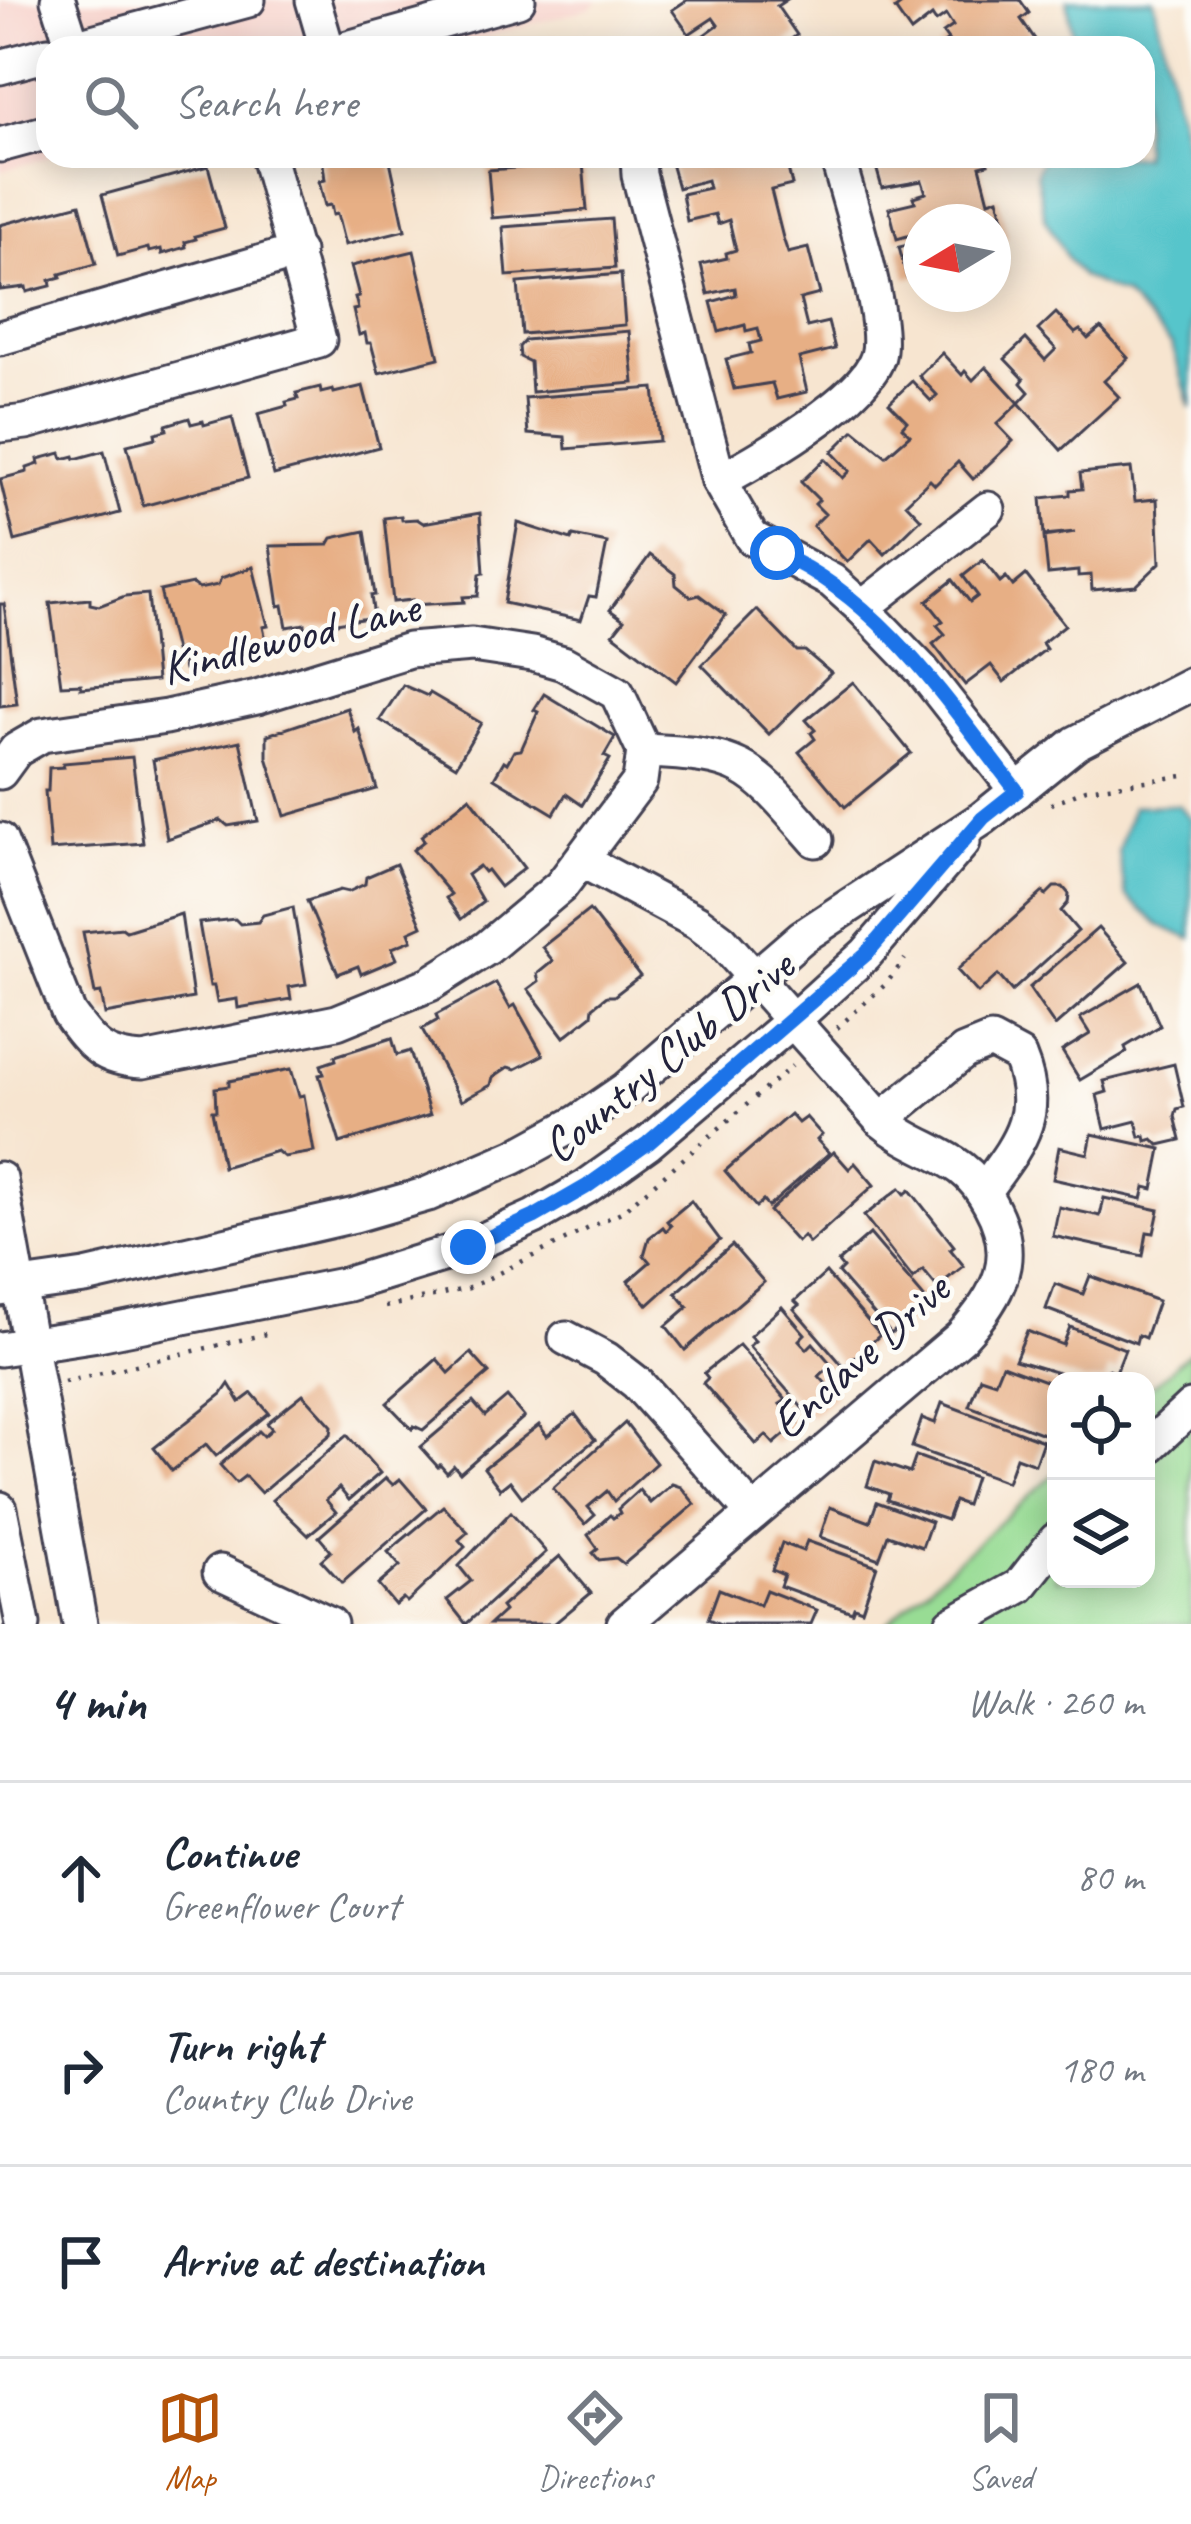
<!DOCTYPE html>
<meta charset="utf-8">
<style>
:root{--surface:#fff;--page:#f2f2f3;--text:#1f2937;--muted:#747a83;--line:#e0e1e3;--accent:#b45309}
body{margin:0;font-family:Caveat,sans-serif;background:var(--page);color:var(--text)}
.controls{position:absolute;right:36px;bottom:36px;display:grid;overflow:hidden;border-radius:24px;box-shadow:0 6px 30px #0003}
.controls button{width:108px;height:108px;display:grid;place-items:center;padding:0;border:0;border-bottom:3px solid var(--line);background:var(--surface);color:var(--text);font:60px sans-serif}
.compass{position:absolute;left:903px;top:204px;width:108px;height:108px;border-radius:50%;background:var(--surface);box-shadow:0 6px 30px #0003;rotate:260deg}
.stop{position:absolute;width:36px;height:36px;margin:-27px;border:9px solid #1a73e8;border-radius:50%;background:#fff}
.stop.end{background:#1a73e8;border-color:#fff;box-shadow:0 3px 12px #0008}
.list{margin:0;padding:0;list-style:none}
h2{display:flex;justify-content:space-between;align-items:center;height:156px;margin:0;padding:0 48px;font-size:51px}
h2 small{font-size:39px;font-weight:400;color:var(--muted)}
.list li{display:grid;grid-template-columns:78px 1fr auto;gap:36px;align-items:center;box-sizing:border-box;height:192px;padding:0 48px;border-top:3px solid var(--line)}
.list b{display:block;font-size:45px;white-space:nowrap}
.list p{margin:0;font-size:39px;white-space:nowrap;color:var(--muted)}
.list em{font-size:39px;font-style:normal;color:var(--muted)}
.icon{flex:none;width:66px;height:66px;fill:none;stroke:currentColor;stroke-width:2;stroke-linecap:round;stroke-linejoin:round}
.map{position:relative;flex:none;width:1191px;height:1624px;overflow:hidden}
.search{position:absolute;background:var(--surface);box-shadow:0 6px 30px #0003;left:36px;right:36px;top:36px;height:132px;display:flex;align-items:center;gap:30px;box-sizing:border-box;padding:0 42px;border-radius:36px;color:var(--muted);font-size:45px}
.sheet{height:732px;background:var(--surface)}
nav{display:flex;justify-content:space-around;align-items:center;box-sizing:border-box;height:168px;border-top:3px solid var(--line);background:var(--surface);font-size:33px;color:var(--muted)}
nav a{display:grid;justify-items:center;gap:6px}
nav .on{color:var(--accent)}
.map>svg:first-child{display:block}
.built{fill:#f7d0c9}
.green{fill:#98dc94;stroke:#5d7f68;stroke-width:3}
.water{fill:#57c5cb;stroke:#3c7483;stroke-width:3}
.building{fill:#e7af85}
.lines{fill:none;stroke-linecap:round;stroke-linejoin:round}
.minor-casing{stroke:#423f51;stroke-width:39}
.path{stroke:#423f51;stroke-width:4.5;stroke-dasharray:3 9;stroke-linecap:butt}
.minor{stroke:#fff;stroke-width:33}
.route{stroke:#1a73e8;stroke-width:15}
.labels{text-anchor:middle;stroke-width:9;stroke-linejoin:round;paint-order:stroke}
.street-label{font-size:48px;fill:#22223b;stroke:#fdfcf7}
</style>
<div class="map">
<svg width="1191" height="1624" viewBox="0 0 1191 1624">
<rect width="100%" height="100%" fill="#fdfcf7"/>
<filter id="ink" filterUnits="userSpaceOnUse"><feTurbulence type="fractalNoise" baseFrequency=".00833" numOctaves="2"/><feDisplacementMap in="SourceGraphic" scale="24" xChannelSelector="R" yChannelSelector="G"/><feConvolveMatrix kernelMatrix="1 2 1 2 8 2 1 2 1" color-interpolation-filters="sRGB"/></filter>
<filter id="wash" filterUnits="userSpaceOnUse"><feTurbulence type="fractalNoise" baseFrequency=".004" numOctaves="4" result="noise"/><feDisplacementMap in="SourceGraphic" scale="48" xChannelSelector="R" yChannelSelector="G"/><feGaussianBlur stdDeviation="2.7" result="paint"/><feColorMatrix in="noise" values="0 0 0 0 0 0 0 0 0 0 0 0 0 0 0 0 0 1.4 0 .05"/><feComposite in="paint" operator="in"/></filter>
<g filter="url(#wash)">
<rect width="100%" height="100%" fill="#f7e5d0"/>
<path class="built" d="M0,0H598L591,8L445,48H48V156H54L0,171Z"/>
<path class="green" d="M1191,1351V1624H886L1056,1472V1579H1146V1392Z"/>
<g class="water">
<path d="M1067,0H1154L1191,170V408L1172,345L1125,296L1082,277L1068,260L1045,218L1036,173L1043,156H1143V48H1075Z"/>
<path d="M1179,805L1191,819V939L1159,925L1126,896L1118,851L1133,806Z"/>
</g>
<g id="blocks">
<g class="building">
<path d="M687,0H786L777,6L797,35L779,48H696L693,43L718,25L713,18L689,34L672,10Z"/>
<path d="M907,0H1020L1029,13L1021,19L1037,42L1028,48H937L948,40L943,33L953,26L946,15L936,22L932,16L911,32L895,9Z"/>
<path d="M322,156H389L405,230L345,245L337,214L333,215L331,205L325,206L319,181L325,180Z"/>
<path d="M669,156H785L792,185L771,190L783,238L788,253L808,248L820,294L800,299L807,327L828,322L835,349L799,358L807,392L777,399L772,383L734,389L726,359L751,353L749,344L761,341L758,328L746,331L745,325L719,332L711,302L736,295L735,288L708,294L701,264L727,258L726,253L736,250L729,220L718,224L715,214L687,221L682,194L709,188L707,180L678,188Z"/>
<path d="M873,156H986L988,164L980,166L989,201L998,198L1008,237L999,239L1007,274L993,277V222H921V232L897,239L889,208L915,202L913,197L926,193L922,181L882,188Z"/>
<path d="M583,163L587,210L492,218L488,170Z"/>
<path d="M208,166L225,228L195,236L196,239L185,242L186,247L162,254L161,249L149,252L148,248L118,256L102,195Z"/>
<path d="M80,204L96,264L60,274L61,277L50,280L51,286L27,292L26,287L0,290V225Z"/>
<path d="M611,219L615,268L507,276L503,227Z"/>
<path d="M921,242V274L907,278L899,247Z"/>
<path d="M414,251L439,358L379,373L371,343H367L365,333L359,335L353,310L358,309L355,297L359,296L351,266Z"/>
<path d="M621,274L625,325L522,334L518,283Z"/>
<path d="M1056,313L1075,333L1080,330L1088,339L1101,328L1128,358L1104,381L1119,397L1061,450L1019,403L1029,392L1021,383L1024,379L1005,359L1026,339L1045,360L1056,349L1038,330Z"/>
<path d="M629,331L634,383L532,392L530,362L520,357L519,347L525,340Z"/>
<path d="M942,353L962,375L965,371L973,380L986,367L1019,403L997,424L1013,441L973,479L958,462L935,485L930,480L906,503L921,519L885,554L871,539L847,562L813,526L825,514L815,504L819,500L801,482L825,459L843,478L850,471L832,452L854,430L886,456L910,435L902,427L907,421L889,403L912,381L931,401L937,395L919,376Z"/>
<path d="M363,386L379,447L274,475L258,414L287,406L286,402L298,399L296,393L320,387L321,393L333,390L334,393Z"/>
<path d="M654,388L659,441L566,449L565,437L528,434L525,398Z"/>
<path d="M232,417L248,478L143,506L127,445L156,438L155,433L167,430L166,425L189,418L191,424L203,421L204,425Z"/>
<path d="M104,451L120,513L15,541L0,479L27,472V468L39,464L38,459L61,453L63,459L74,456L75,459Z"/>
<path d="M1131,468L1135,501L1157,499L1160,563L1136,586L1092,590L1091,575L1078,576V571L1048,574L1044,537L1075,532L1044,535L1041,498L1070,495V490L1082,489L1080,473Z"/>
<path d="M480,513L484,573L480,574L478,596L463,597L464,602L412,605V600L393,602L384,518L401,516L402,520L417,519L423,523Z"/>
<path d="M518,523L571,540L573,536L607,543L596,597L589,596L581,620L504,603Z"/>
<path d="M365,531L375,595L371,596L374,617L305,628V624L287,627L283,605L279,606L270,546L328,545L332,538Z"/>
<path d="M650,555L675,574L676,585L691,597L699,595L726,615L676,682L613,634L624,620L610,610Z"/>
<path d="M983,560L1000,582L1006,577L1013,586L1026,575L1065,625L1042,643L1046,649L1004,682L991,665L965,685L933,644L945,634L937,625L943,621L927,601L953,580L970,602L978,596L963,576Z"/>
<path d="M253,567L268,626L263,627L269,653L203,670L202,666L184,670L179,650L175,651L160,591L192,584L199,589L218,585L221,578Z"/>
<path d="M148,594L156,681L81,688V684L61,685L50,603L90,599V604L99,606L125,596Z"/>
<path d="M0,604H4L17,704L0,706Z"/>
<path d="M757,610L797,651H805L831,673L769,734L702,665Z"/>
<path d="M853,682L911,753L845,807L799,752L815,739L811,733L815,730L806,720Z"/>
<path d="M403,685L428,696L430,693L481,723L456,766L380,720Z"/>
<path d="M544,694L615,737L604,756L610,759L582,805L566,794L554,814L494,778L504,761L507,763L514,751L521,750L538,712L534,710Z"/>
<path d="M347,708L355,732L359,729L377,789L285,816L267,757V735Z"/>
<path d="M240,741L258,821L228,826L221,820L167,839L153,760Z"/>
<path d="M132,757L143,843L50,850L45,791H48L49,768L64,767L63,763Z"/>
<path d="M470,797L524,868L500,887L487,870L484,872L479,866L467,875L483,902L461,919L446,898L451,894L413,850L424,841L421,836Z"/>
<path d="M396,864L422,926L409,932L412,940L392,948L397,959L361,974L358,966L338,974L307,901L340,890L348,892L365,884L366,877Z"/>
<path d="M1054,887H1063L1069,894L1068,903L1061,911L1078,931L1012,991L998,975L978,993L957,970L1043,892L1046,895Z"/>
<path d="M293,907L306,984L289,987L291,999L238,1008L237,999L217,1002L214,986H210L199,923L235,919L240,924L258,922L263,915Z"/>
<path d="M589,910L640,976L614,996H607L593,1007L592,1015L564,1037L528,989L539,981L537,974L553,961L542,947Z"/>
<path d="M181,914L193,998L105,1014L101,993L95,994L83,932L122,928L126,931Z"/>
<path d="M1098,928L1128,962L1055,1026L1029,988Z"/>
<path d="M496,983L510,1008L515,1005L543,1055L516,1069L508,1067L493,1077L491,1085L461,1101L422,1029L438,1020L436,1015Z"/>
<path d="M1141,983L1160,1026L1125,1047L1127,1052L1080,1080L1062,1051L1090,1034L1080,1018Z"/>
<path d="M392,1038L397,1055L410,1051L430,1115L340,1143L319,1075L324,1074L321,1065L336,1060L335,1056Z"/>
<path d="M1174,1064L1184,1107L1177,1109L1175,1116L1181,1140L1159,1145L1153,1139L1146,1141L1145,1136L1140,1137L1136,1121L1105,1129L1097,1095L1107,1092L1104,1081Z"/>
<path d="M291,1069L299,1096L304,1095L314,1152L284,1157L277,1151L223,1167L212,1111H216L215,1088L229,1086V1081Z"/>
<path d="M790,1114L798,1123L806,1117L822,1135L817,1140L829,1153L768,1207L763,1201L756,1207L725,1171Z"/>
<path d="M1092,1134L1161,1149L1153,1189L1145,1187L1142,1199L1053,1179L1059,1147L1088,1154Z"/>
<path d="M834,1152L849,1169L855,1163L874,1185L809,1243L803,1236L797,1242L769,1211Z"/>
<path d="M900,1188L905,1194L910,1190L954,1246L950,1249L964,1266L937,1287L923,1270L913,1279L864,1216Z"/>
<path d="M1104,1198L1159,1210L1154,1233L1147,1232L1143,1256L1053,1236L1059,1207L1100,1216Z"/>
<path d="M691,1201L720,1240L648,1305L628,1281L650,1262L644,1255L649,1238L663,1227L666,1231L671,1226L667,1221Z"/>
<path d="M870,1234L928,1302L891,1334L838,1273L843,1268L838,1262Z"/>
<path d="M732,1245L764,1282L685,1350L666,1326L688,1307L676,1293Z"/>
<path d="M826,1273L880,1335L844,1367L794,1309L799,1305L795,1301Z"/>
<path d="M1090,1276L1158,1301L1145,1338L1138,1335L1136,1343L1046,1309L1055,1284L1083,1294Z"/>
<path d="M782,1307L805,1334L799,1340L807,1349L813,1343L832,1365L819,1376L836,1395L810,1417L749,1346L755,1341L750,1336Z"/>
<path d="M1070,1327L1125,1349L1116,1372L1109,1369L1105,1381H1085L1015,1360L1027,1331L1063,1345Z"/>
<path d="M739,1345L786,1400L780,1404L797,1424L774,1444L766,1435L756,1444L703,1383L708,1378L704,1373Z"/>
<path d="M471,1353L489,1373L423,1430L414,1426L412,1429L387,1403L437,1359L449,1373Z"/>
<path d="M1002,1365L1056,1385L1054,1438L969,1406L980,1377L995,1382Z"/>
<path d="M229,1384L240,1402L252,1393L269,1413L216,1456L206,1444L172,1471L154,1448L222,1394Z"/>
<path d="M303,1394L332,1426L331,1434L261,1493L245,1476L236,1483L220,1465L259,1431L264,1436L272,1429L267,1423Z"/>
<path d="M507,1397L524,1417L460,1473L454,1466L447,1473L440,1465L438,1467L420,1447L473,1402L485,1416Z"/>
<path d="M942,1403L1043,1441L1035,1464L1016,1457L1007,1482L912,1447L922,1418L935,1423Z"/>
<path d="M575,1414L595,1440L522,1497L510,1481L500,1489L484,1468L539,1425L547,1436Z"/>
<path d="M625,1423L656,1463L614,1501L607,1491L588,1507L595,1515L585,1524L553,1488Z"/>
<path d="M347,1435L380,1473L349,1500L339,1488L326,1500L336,1512L308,1535L272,1500Z"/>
<path d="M916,1456L975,1477L966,1505L954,1501L947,1520L887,1500L889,1494L867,1486L875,1461L910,1473Z"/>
<path d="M386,1478L393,1485L400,1479L426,1509L342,1583L321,1560L331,1551L319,1537Z"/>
<path d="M672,1484L681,1487L695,1504L624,1564L616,1558L599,1560L593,1553L598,1549L588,1535L610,1515L613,1518L620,1513L618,1509L639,1490L650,1503Z"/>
<path d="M877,1502L931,1522L922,1547L888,1535L879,1559L820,1537L830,1507L870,1522Z"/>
<path d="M443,1506L468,1532L459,1540L465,1547L407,1602L403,1598L395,1605L378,1585L400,1566L388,1552Z"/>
<path d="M511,1512L546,1552L466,1624L447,1600L471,1581L459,1566Z"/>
<path d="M807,1541L877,1566L862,1610L854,1607L852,1612L780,1586L784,1575L772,1570L782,1543L803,1551Z"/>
<path d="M560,1556L591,1593L554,1624H490L504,1611L501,1607Z"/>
<path d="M719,1589L760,1605L766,1590L817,1610L811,1624H720L708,1619Z"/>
</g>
</g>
</g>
<g filter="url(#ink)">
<use href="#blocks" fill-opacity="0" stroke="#423f51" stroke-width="3"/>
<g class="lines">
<g class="minor-casing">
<g id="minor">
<path d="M58,0L73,47"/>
<path d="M313,0L327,48"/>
<path d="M70,48L248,0"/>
<path d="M348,48L518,0"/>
<path d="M0,67L48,54"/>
<path d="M0,145L48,132"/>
<path d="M638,156L639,175L719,481L752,538L832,581L862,608L922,670L1017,791"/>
<path d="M0,338L297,252"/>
<path d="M0,425L26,422L319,340L268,156"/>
<path d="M719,481C758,460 866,399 878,356C888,318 848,199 837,156"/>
<path d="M862,608L988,509"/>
<path d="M644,751C746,755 750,765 816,840"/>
<path d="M0,772L16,750L42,735L166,717L257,697L409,650L472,645L532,654L563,663L617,693L644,751L640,781L561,886L487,948L430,984L337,1022L143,1061C103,1059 92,1046 69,1014L0,840"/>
<path d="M583,861L697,922L721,940L881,1120C909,1144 935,1149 961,1168C973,1177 983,1191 990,1204C1020,1258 999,1295 961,1337L624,1624"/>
<path d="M881,1120L964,1052L991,1041L1019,1056C1044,1116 1018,1144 983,1192"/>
<path d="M0,1179L80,1624"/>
<path d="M0,1289L85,1277L355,1215L428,1194L514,1157L578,1122L626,1089L802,937L983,818L1076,743L1191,684"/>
<path d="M566,1338L606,1359L637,1383L753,1513"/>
<path d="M0,1349L98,1334L348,1284L468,1247L534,1217L586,1187L648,1143L792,1021L866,954L963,842"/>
<path d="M1146,1449L1191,1407"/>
<path d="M0,1509L23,1624"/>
<path d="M220,1572L330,1624"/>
<path d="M952,1624L1020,1586L1056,1540"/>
</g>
</g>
<g class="path">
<path d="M1051,804L1086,789L1191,775"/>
<path d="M837,1028L886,984L905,959"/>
<path d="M385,1307L469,1288L621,1212L792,1066"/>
<path d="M64,1382L274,1332"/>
</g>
<use href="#minor" class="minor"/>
</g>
</g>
<g class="lines" filter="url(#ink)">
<path class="route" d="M468,1247L534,1217L586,1187L648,1143L866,954L983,818L1017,791C948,703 882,599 777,553"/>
</g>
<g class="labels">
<g class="street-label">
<text transform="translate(290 636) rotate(-14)" y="17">Kindlewood Lane</text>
<text transform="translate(667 1055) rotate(-39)" y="17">Country Club Drive</text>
<text transform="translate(859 1355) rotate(-42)" y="17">Enclave Drive</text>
</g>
</g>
</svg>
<div class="controls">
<button><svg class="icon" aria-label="locate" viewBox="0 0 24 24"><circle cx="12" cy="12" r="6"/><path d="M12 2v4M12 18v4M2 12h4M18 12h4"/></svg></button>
<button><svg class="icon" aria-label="layers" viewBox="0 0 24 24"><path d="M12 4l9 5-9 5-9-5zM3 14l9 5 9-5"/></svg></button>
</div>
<svg class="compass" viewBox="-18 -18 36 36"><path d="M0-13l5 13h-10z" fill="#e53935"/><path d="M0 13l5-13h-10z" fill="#747a83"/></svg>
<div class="stop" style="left:777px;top:553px"></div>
<div class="stop end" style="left:468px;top:1247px"></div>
<div class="search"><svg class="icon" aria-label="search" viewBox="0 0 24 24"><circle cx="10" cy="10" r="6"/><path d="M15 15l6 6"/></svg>Search here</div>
</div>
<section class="sheet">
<h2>4 min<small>Walk · 260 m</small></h2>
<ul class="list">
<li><svg class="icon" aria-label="ahead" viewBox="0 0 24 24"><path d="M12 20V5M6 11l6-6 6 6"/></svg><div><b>Continue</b><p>Greenflower Court</p></div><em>80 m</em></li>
<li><svg class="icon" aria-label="right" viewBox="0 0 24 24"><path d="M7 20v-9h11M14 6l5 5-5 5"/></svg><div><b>Turn right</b><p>Country Club Drive</p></div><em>180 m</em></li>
<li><svg class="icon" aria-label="arrive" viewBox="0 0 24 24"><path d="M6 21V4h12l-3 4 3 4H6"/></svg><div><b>Arrive at destination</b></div></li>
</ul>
</section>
<nav>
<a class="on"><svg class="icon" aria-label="map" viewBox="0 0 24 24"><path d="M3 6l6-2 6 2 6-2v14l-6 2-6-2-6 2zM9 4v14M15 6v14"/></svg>Map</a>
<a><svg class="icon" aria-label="directions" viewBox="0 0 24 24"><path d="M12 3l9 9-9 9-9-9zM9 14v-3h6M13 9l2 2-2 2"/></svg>Directions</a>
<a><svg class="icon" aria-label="saved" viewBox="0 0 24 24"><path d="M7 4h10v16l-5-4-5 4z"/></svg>Saved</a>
</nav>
